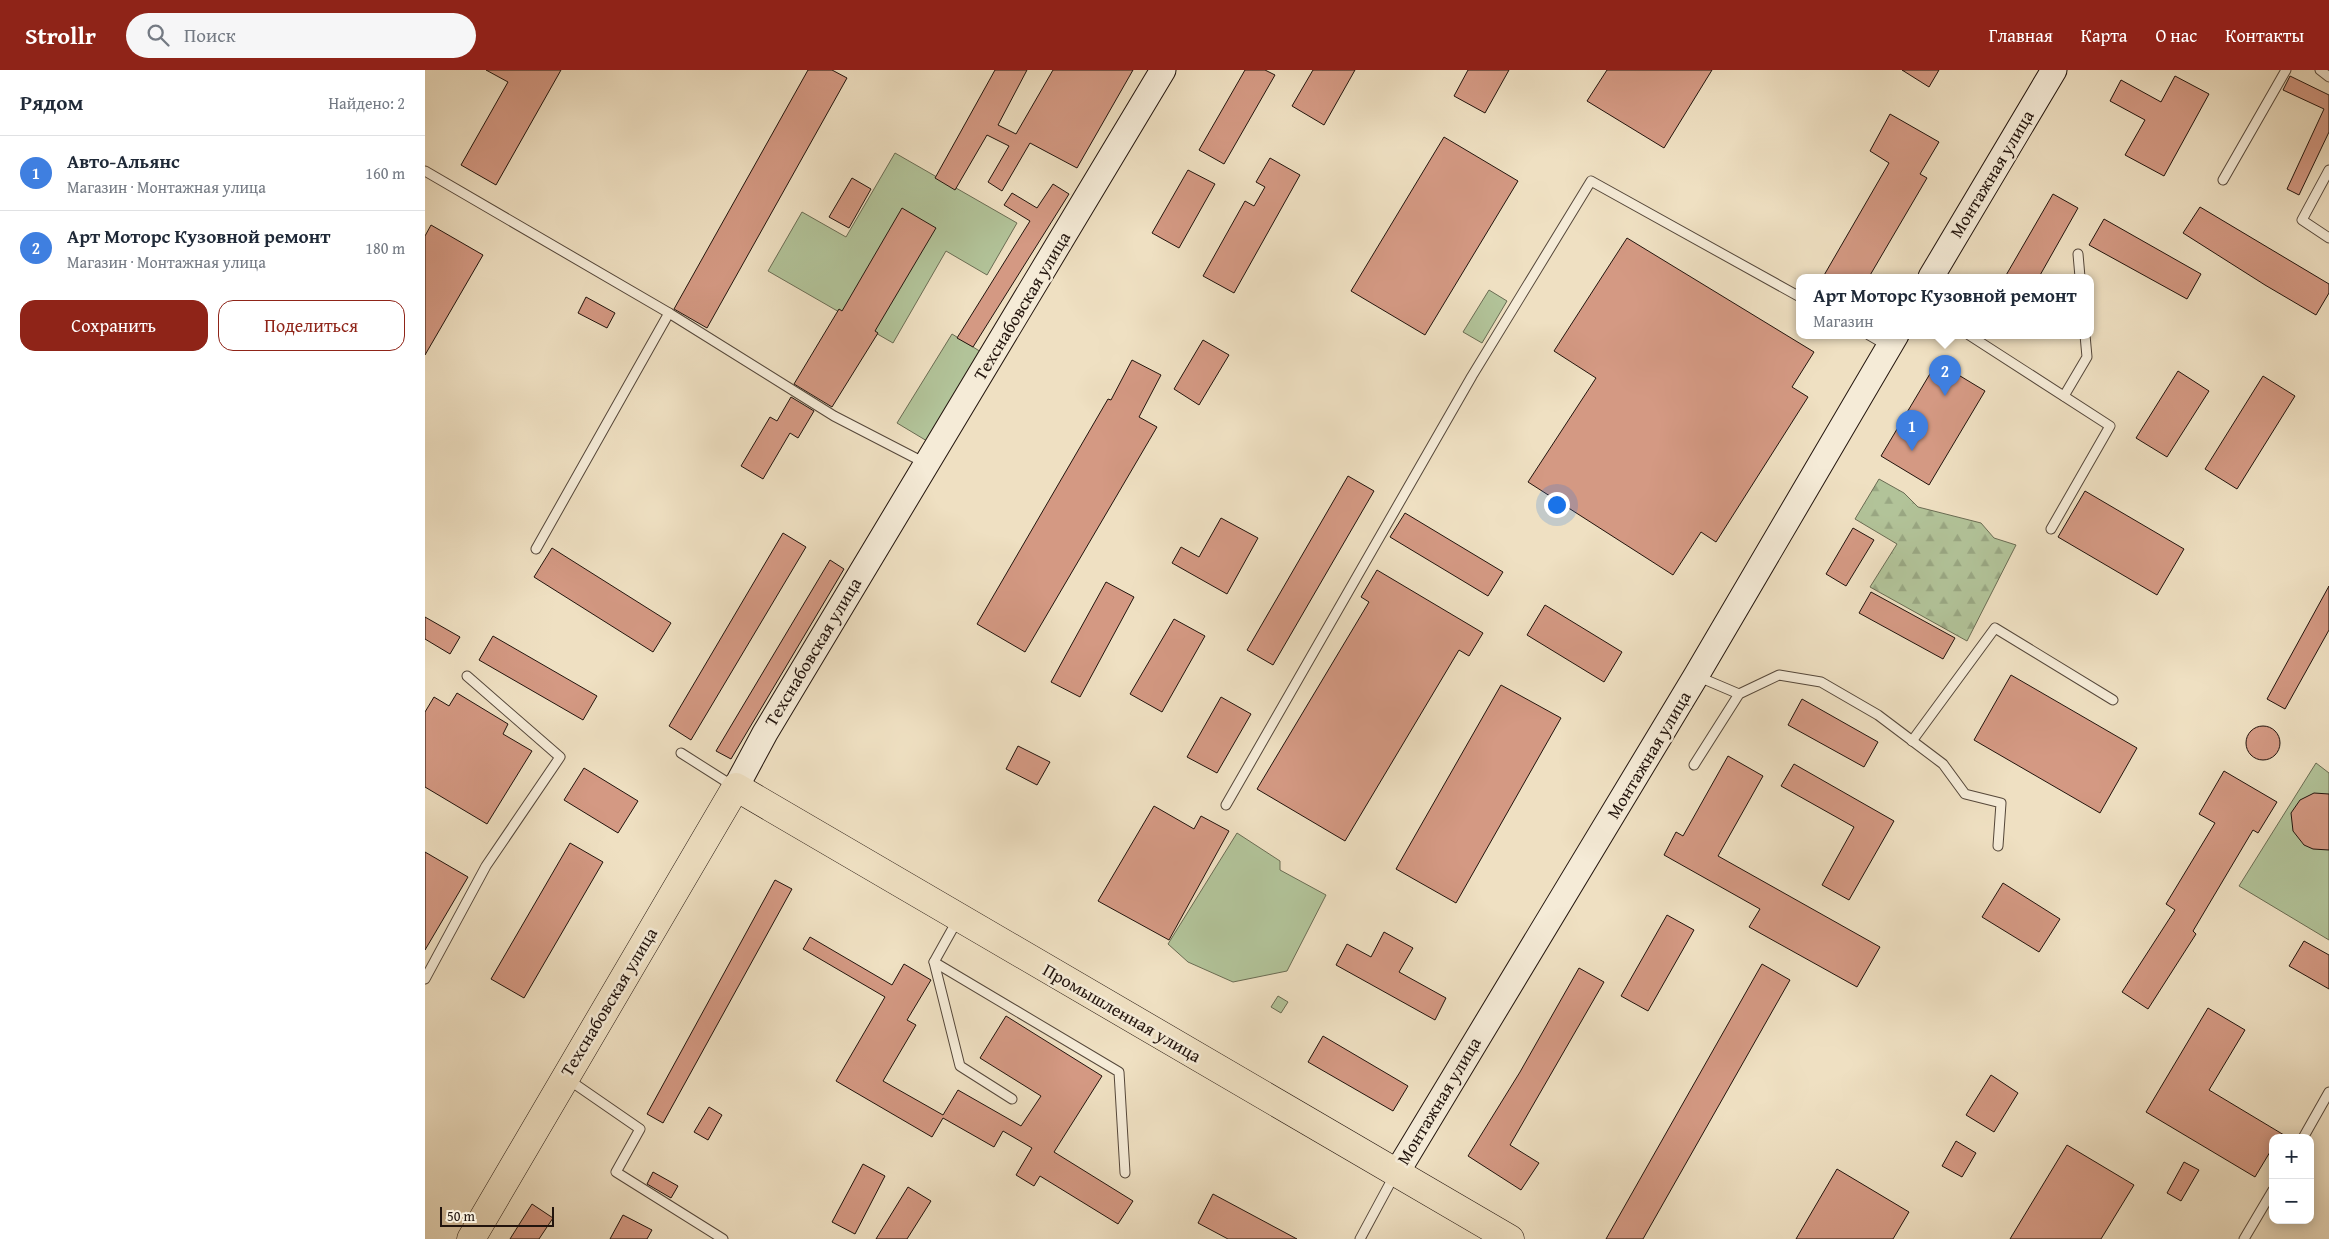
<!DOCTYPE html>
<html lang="ru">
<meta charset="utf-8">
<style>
:root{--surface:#fff;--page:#f6f6f7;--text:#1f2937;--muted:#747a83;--line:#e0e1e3;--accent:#8f2418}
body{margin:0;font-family:"Gentium Book Plus",serif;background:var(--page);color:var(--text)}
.controls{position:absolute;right:15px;bottom:15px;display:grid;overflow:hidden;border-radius:10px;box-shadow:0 2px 12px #0003}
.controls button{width:45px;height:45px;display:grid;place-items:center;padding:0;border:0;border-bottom:1px solid var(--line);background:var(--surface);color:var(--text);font:25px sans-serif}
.scale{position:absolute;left:15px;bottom:12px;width:114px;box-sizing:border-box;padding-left:5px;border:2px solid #22140d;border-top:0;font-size:14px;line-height:18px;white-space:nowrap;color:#22140d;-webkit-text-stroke:4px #f5ebd7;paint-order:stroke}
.you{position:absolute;left:1131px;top:434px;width:18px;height:18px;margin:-12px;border:4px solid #fff;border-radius:50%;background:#1a73e8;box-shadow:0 0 0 8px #1a73e833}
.badge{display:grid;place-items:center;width:32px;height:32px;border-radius:50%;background:var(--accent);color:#fff;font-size:16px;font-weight:700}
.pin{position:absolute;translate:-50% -41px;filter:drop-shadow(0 1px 2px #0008)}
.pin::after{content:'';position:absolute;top:26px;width:18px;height:15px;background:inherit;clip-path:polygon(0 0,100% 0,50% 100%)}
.popup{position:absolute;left:1371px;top:204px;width:298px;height:65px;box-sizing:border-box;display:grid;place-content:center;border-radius:10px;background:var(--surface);filter:drop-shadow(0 1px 4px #0005);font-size:16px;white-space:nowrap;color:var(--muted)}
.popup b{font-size:19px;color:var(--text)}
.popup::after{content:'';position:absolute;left:50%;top:100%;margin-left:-10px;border:10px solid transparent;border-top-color:var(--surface)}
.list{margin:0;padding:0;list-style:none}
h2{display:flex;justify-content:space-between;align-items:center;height:65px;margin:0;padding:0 20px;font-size:21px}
h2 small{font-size:16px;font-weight:400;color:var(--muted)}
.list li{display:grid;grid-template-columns:32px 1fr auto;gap:15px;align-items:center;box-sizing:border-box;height:75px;padding:0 20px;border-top:1px solid var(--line)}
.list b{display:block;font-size:19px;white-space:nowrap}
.list p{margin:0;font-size:16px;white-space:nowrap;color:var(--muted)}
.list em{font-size:16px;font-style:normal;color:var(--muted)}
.actions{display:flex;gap:10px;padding:15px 20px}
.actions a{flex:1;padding:11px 0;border:1px solid var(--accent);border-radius:15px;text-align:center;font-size:18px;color:var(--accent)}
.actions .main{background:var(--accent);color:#fff}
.icon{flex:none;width:28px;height:28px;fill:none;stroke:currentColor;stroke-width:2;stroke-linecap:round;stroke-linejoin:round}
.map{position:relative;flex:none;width:1904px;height:1169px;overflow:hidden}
header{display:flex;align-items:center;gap:30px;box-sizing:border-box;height:70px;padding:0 25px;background:var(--accent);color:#fff}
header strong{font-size:24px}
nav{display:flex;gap:28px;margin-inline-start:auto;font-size:18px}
.search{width:350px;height:45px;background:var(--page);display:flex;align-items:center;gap:12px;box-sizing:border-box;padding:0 18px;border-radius:28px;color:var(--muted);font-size:19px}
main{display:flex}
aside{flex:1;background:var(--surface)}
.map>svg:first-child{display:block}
.grass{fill:#b2c399;stroke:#6a6c53}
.forest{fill:url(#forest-firs);stroke:#6a6c53}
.building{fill:#d49983;stroke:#22140d}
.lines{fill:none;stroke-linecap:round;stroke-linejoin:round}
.lane-casing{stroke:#55473a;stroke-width:11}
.secondary-casing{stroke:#22140d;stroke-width:27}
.primary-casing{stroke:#22140d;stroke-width:29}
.lane{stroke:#f5ebd7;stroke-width:9}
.secondary{stroke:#f5ebd7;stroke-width:25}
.primary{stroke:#efe0c2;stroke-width:28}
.labels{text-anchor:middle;stroke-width:5;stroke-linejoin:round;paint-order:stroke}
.street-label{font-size:18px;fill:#22140d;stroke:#f5ebd7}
</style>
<header>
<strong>Strollr</strong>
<div class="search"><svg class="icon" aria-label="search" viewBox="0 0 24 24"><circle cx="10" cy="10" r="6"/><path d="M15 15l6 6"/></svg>Поиск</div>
<nav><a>Главная</a><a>Карта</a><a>О нас</a><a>Контакты</a></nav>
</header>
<main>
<aside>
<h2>Рядом<small>Найдено: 2</small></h2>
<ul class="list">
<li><span class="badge" style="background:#3f7fe0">1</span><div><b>Авто-Альянс</b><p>Магазин · Монтажная улица</p></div><em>160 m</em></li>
<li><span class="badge" style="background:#3f7fe0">2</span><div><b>Арт Моторс Кузовной ремонт</b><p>Магазин · Монтажная улица</p></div><em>180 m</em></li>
</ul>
<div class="actions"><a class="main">Сохранить</a><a>Поделиться</a></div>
</aside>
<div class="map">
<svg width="1904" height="1169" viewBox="0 0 1904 1169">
<defs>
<pattern id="forest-firs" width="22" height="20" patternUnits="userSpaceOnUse" patternTransform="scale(1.25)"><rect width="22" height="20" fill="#b2c399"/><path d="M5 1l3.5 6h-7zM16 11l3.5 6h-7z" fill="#99a783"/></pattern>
</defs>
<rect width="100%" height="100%" fill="#efe0c2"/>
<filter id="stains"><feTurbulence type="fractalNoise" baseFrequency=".004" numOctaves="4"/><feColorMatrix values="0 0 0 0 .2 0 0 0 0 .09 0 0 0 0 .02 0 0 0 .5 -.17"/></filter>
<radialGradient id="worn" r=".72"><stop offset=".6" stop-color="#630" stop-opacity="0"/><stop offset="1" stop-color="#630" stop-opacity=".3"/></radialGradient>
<g class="grass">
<path d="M470,83L592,153L562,205L521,181L468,273L343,201L377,142L421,167Z"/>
<path d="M1064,220L1082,231L1057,273L1038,262Z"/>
<path d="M527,264L561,285L507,374L472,353Z"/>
<path d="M1891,693L1904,703V870L1814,816Z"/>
<path d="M812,763L855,791V800L901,825L862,901L808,912L763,892L743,874Z"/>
<path d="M853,926L863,932L856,943L846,937Z"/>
</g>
<path class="forest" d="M1454,409L1479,423L1493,437L1556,453L1569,468L1591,475L1542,571L1445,517L1472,474L1430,449Z"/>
<g class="building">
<path d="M61,0H136L71,115L36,95L83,12Z"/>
<path d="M383,0H407L422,8L282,258L249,239Z"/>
<path d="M570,0H602L573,55L591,64L628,0H708L652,98L605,73L577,121L563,112L584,76L562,65L530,120L510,108Z"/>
<path d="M820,0H840L850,5L799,94L774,80Z"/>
<path d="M888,0H930L899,55L867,36Z"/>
<path d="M1043,0H1084L1060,43L1029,26Z"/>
<path d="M1182,0H1287L1239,78L1162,31Z"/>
<path d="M1477,0H1514L1504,17Z"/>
<path d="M1750,6L1784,24L1739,106L1700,85L1720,50L1685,31L1696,10L1736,32Z"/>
<path d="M1865,6L1904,25V62L1874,125L1862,119L1899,39L1858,20Z"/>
<path d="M1465,44L1514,72L1495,104L1502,108L1444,207H1398L1464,93L1445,81Z"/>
<path d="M1019,67L1093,111L1000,265L926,221Z"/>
<path d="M845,88L875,105L809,223L778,206L820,131L829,136L840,117L831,112Z"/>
<path d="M763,100L790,114L754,178L727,163Z"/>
<path d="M427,108L446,119L424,158L404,147Z"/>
<path d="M628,114L644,124L548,277L532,268L605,151L579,135L587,123L612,138Z"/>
<path d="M1628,124L1653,138L1614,207H1580Z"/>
<path d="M1775,137L1904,214V223L1891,245L1840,215L1758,163Z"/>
<path d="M477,138L511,158L450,261L453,263L407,337L369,314L414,239L417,241Z"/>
<path d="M1679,149L1776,204L1762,229L1664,175Z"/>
<path d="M6,155L58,185L0,285V166Z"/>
<path d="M1202,168L1389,282L1367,317L1383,327L1291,472L1276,462L1248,505L1103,412L1171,308L1129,281Z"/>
<path d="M161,227L190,243L182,258L153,243Z"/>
<path d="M778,270L804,285L774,335L749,319Z"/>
<path d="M707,290L736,305L714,347L732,357L600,582L552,554L683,329L686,330Z"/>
<path d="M1512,292L1560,321L1504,415L1456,386Z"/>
<path d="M1753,301L1784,321L1742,387L1711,368Z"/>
<path d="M1838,306L1870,326L1812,419L1780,399Z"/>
<path d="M366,327L389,341L373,368L365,363L338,409L316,396L345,347L352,351Z"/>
<path d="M923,406L949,421L848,595L822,580Z"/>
<path d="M1660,421L1759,479L1732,525L1633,467Z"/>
<path d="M980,443L1078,502L1063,526L965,467Z"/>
<path d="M796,448L833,468L802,524L747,493L756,477L774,487Z"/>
<path d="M1428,458L1449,470L1421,516L1401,504Z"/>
<path d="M358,463L381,477L266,670L244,656Z"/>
<path d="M127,478L246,553L228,582L109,507Z"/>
<path d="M405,490L419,499L306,689L291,681Z"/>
<path d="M952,500L1058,563L1044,586L1034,580L920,771L832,719L944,532L936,527Z"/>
<path d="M681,512L709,527L655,627L626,612Z"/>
<path d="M1904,516V560L1860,639L1842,629Z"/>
<path d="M1446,522L1530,568L1518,589L1434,543Z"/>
<path d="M1120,535L1197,582L1179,612L1102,565Z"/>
<path d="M0,547L35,567L25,584L0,569Z"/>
<path d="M749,549L780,566L737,642L705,624Z"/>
<path d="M68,566L172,626L158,650L54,590Z"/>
<path d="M1586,605L1712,678L1675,743L1549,670Z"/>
<path d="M1076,615L1136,648L1031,833L971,799Z"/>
<path d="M32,623L83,654L78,664L107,681L62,754L0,717V642L9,627L24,636Z"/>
<path d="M796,627L826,644L792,703L762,687Z"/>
<path d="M1377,629L1453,672L1439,697L1363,655Z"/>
<circle cx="1838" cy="673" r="17"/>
<path d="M593,676L625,692L612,715L581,699Z"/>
<path d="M1303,686L1338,706L1293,786L1455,877L1432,917L1324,857L1335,839L1239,785L1251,762L1258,766Z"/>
<path d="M1369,694L1469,751L1424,830L1397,815L1429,757L1356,716Z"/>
<path d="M159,698L213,731L193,763L139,730Z"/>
<path d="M1799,701L1852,732L1833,763L1828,760L1768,861L1771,864L1723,939L1697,922L1750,840L1741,834L1790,753L1774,744Z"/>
<path d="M1889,723L1904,724V780L1888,779L1879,775L1868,761L1866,743L1875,730Z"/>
<path d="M729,736L769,759L776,746L804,761L744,870L673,831Z"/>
<path d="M145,773L178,792L99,928L66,909Z"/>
<path d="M0,782L43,807L0,880Z"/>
<path d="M350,810L367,819L238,1053L222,1044Z"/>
<path d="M1578,813L1635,849L1614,882L1557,847Z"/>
<path d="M1242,845L1269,860L1223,941L1196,926Z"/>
<path d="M959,862L988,878L974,902L1021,928L1010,950L911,895L922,874L946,887Z"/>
<path d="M385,867L467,915L479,894L506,910L482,950L491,955L458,1011L518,1045L533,1020L596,1056L616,1026L555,988L581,946L677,1006L629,1082L708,1131L693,1154L615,1106L609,1116L591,1105L607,1078L578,1061L569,1077L518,1048L507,1067L411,1011L460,927L378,879Z"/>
<path d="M1879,871L1904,885V919L1864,896Z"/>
<path d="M1337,894L1365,910L1218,1169H1181Z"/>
<path d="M1154,898L1179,912L1085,1075L1114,1093L1096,1120L1043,1086L1095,1002Z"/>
<path d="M1783,938L1820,960L1784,1020L1864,1068H1848V1077L1830,1107L1721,1042Z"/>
<path d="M898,966L983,1016L968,1041L883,992Z"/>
<path d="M1566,1005L1593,1023L1569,1062L1541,1045Z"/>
<path d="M284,1037L297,1045L283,1070L269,1062Z"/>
<path d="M1531,1071L1551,1083L1537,1107L1517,1096Z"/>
<path d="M1642,1075L1709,1115L1676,1169H1585Z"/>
<path d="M1759,1092L1774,1100L1756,1131L1742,1123Z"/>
<path d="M438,1094L460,1106L430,1164L407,1152Z"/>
<path d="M1412,1099L1484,1142L1468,1169H1371Z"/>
<path d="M228,1102L253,1116L246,1128L222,1114Z"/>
<path d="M483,1117L506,1131L482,1169H451Z"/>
<path d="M788,1124L872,1169H803L773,1153Z"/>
<path d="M107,1134L128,1148L114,1169H85Z"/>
<path d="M198,1145L227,1160L222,1169H185Z"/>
</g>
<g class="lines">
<g class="lane-casing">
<g id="lane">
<path d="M1895,0L1904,7"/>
<path d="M1904,100L1877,150L1904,168"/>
<path d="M0,101L244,243L409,346L500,393"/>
<path d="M1798,110L1861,0"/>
<path d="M1653,184L1655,207"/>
<path d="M1444,265L1463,276"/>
<path d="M1544,265L1685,356L1626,459"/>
<path d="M1639,326L1662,287L1660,265"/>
<path d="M111,479L244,243"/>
<path d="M1274,607L1314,624"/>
<path d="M1487,671L1570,558L1688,630"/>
<path d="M256,683L308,716"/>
<path d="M1269,695L1314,624L1354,605L1396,612L1453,645L1518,694L1540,724L1576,733L1573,776"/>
<path d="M801,735L1047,306L1166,111L1375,227"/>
<path d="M533,849L509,892L535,996L587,1029"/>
<path d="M509,892L694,1002L700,1103"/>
<path d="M0,909L61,796L135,687L42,606"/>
<path d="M144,1010L215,1059L191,1102L298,1169"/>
<path d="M1878,1068L1904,1022"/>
<path d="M935,1169L970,1104"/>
<path d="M1819,1169L1848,1120"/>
</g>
</g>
<g class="secondary-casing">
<g id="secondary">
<path d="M1506,207L1629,0"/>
<path d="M311,717L340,663L738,0"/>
<path d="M972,1102L1271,606L1471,265"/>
</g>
</g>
<g class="primary-casing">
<path id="primary" d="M46,1169L311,717L1085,1169"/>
</g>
<use href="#lane" class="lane"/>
<use href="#secondary" class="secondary"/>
<use href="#primary" class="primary"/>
</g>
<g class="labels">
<g class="street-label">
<text transform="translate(1567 104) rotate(-59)" y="6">Монтажная улица</text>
<text transform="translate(597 236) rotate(-59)" y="6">Техснабовская улица</text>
<text transform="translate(388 582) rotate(-59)" y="6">Техснабовская улица</text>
<text transform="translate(1224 685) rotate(-59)" y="6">Монтажная улица</text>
<text transform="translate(184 932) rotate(-59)" y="6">Техснабовская улица</text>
<text transform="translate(697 943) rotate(30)" y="6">Промышленная улица</text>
<text transform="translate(1014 1031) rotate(-59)" y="6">Монтажная улица</text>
</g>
</g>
<rect width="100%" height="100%" filter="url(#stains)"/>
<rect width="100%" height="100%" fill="url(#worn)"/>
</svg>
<div class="controls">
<button>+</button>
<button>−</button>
</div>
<div class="scale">50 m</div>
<div class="you"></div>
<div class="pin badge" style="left:1487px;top:381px;background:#3f7fe0">1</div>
<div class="pin badge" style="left:1520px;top:326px;background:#3f7fe0">2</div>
<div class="popup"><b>Арт Моторс Кузовной ремонт</b>Магазин</div>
</div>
</main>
